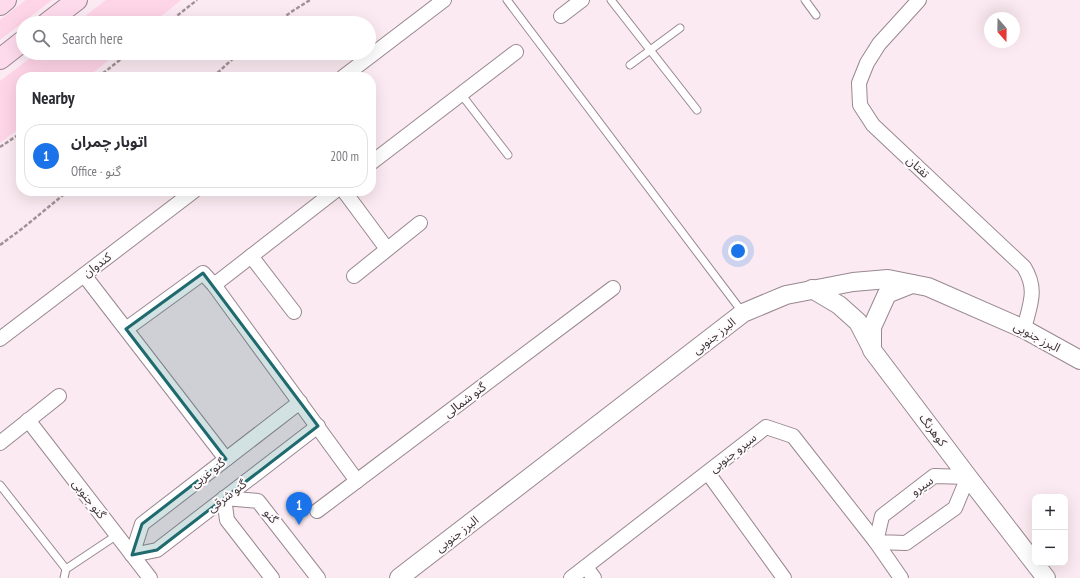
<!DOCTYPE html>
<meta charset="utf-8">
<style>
:root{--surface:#fff;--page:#f7f7f7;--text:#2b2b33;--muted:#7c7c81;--line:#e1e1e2;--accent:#1a73e8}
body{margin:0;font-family:"PT Sans Narrow","Noto Sans Arabic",sans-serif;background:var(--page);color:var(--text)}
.controls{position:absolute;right:12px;bottom:12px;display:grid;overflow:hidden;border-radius:8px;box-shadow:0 4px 16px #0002}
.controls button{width:36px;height:36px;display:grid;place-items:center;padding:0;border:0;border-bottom:1px solid var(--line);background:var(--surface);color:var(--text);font:20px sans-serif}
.compass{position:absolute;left:984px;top:12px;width:36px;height:36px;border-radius:50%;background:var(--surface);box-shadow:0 4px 16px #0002;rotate:160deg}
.you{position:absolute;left:738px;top:251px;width:14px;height:14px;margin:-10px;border:3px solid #fff;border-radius:50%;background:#1a73e8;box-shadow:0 0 0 6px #1a73e833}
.badge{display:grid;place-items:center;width:26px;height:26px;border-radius:50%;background:var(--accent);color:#fff;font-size:13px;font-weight:700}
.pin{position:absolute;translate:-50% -33px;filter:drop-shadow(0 1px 2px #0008)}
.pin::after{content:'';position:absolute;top:21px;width:14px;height:12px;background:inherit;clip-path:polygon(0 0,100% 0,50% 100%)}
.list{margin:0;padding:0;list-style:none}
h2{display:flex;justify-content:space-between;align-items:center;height:52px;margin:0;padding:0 16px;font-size:17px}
h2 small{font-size:13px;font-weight:400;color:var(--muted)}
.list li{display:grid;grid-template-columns:26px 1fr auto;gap:12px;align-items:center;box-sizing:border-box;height:64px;margin:0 8px 8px;padding:0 8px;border:1px solid var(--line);border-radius:16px}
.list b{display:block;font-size:15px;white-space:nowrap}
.list p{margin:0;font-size:13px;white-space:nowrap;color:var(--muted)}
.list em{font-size:13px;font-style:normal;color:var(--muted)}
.icon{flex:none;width:22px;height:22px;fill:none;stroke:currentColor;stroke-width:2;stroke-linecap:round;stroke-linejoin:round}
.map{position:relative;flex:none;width:1080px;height:578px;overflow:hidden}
.search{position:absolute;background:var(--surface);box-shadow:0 4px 16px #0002;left:16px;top:16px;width:360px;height:44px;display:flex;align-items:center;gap:10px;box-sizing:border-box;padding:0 14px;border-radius:22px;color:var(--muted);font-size:15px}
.panel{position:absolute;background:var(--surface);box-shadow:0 4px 16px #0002;left:16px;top:72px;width:360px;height:124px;border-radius:16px}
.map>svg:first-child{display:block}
.green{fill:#fed4e7}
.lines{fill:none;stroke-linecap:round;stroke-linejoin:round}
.service-casing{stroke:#98888f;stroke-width:9}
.minor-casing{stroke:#98888f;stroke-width:16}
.tertiary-casing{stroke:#98888f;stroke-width:20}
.secondary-casing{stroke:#98888f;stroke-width:22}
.path{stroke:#9f9398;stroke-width:2.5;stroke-dasharray:4 2;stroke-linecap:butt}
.service{stroke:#fff;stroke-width:7}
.minor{stroke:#fff;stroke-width:14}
.tertiary{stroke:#fff;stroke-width:18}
.secondary{stroke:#fedaed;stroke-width:20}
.marked{fill:#1e6a6e;fill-opacity:0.2;stroke:#1e6a6e;stroke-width:3;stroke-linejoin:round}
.labels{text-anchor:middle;stroke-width:4;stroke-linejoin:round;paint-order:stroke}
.street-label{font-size:12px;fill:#3a3336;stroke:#fffbfd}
</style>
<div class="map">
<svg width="1080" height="578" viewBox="0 0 1080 578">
<rect width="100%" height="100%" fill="#fbeaf1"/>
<g class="green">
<path d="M26,0H52L0,40V20Z"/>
<path d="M106,0H181L153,23H76Z"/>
<path d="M37,53H117L88,77H21V127L0,143V81Z"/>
</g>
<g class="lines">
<g class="service-casing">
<g id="service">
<path d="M507,0L743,313"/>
<path d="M611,0L697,110"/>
<path d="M805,0L816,15"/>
<path d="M630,65L680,28"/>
<path d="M461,94L508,155"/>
<path d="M0,485L66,569"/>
<path d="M64,578L66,569L117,535"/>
</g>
</g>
<g class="minor-casing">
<g id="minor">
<path d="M919,0L879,44L867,63L859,83L860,105L873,125L1024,267C1038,290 1030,304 1024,329"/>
<path d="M561,16L582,0"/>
<path d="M343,77L444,0"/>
<path d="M371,163L516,52"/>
<path d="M344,191L387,249"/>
<path d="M251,256L294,312"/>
<path d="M84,275L226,459"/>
<path d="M354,276L420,223"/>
<path d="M214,285L335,191"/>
<path d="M126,329L203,273L214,285L357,481"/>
<path d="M0,339L194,191"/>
<path d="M300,402L142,524L132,555L157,550L318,426"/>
<path d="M28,420L150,578"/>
<path d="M0,443L59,396"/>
<path d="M708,473L784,578"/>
<path d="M934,476L968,477L955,508L906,543L876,542L882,516Z"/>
<path d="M317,511L613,288"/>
<path d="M586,567L594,578"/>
<path d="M272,578L227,520L224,498L258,501L318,578"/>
<path d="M571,578L766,427L793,436L876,542L901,578"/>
</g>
</g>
<g class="tertiary-casing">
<g id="tertiary">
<path d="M912,284L887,294L872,327V350L968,477L1046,578"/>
<path d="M812,289L839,305L858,322L871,347"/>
<path d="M399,578L743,313L786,295L853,282L888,279L928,287L1024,329L1080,360"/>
</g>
</g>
<g class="secondary-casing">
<g id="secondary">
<path d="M0,5L6,0"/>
<path d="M47,23L77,0"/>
<path d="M0,59L23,41"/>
</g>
</g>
<g class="path">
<path d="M168,23L197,0"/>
<path d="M277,23L291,12L310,0"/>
<path d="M98,77L129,53"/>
<path d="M213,77L239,53"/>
<path d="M0,147L21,133"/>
<path d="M0,245L23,228L68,191"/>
</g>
<use href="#service" class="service"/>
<use href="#minor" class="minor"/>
<use href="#tertiary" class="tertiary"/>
<use href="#secondary" class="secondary"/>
</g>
<path class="marked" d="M203,273L318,426L157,550L132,555L142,524L226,459L126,329Z"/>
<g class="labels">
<g class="street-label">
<text transform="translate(918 167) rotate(43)" y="4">تفتان</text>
<text transform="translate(97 265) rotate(-37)" y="4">کندوان</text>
<text transform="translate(714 336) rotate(-38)" y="4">البرز جنوبی</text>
<text transform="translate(1037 337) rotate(28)" y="4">البرز جنوبی</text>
<text transform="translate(465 400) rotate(-37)" y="4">گنو شمالی</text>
<text transform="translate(933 430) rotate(53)" y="4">کوهرنگ</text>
<text transform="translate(733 453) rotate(-38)" y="4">سیرو جنوبی</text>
<text transform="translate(208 473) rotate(-38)" y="4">گنو غربی</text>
<text transform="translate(922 486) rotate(-35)" y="4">سیرو</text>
<text transform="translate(227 496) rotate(-37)" y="4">گنو شرقی</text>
<text transform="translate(89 499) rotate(52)" y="4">گنو جنوبی</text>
<text transform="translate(271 516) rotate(52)" y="4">گنو</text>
<text transform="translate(457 534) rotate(-38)" y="4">البرز جنوبی</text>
</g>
</g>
</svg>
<div class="controls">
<button>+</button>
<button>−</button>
</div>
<svg class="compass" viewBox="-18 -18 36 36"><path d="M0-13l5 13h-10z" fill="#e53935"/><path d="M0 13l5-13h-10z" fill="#7c7c81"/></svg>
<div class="you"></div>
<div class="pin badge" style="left:299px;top:525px">1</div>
<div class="search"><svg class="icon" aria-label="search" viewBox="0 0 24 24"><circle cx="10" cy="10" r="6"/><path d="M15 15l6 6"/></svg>Search here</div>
<section class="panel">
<h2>Nearby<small></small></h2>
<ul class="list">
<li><span class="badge">1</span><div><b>اتوبار چمران</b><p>Office · گنو</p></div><em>200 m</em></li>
</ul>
</section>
</div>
